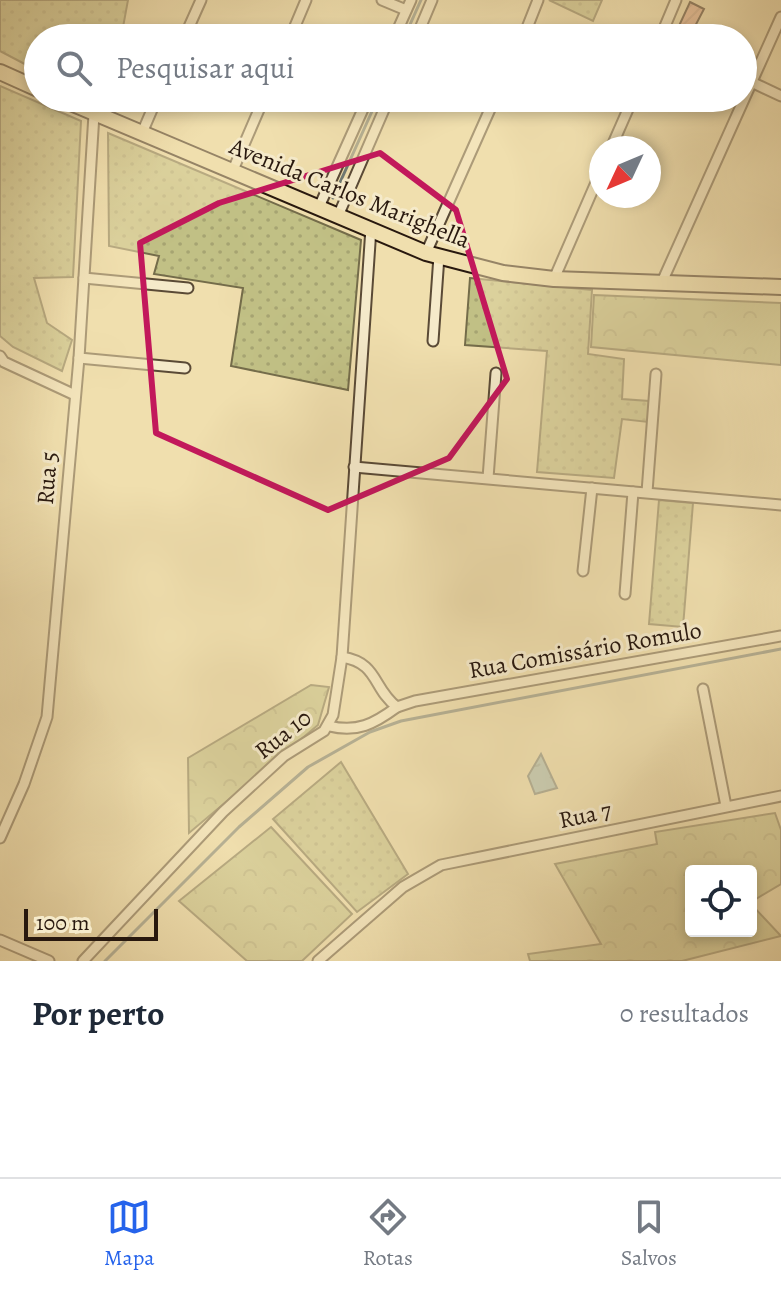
<!DOCTYPE html>
<html lang="pt">
<meta charset="utf-8">
<style>
:root{--surface:#fff;--page:#f2f2f3;--text:#1f2937;--muted:#747a83;--line:#e0e1e3;--accent:#2563eb}
body{margin:0;font-family:Alegreya,serif;background:var(--page);color:var(--text)}
.controls{position:absolute;right:24px;bottom:24px;display:grid;overflow:hidden;border-radius:8px;box-shadow:0 4px 12px #0003}
.controls button{width:72px;height:72px;display:grid;place-items:center;padding:0;border:0;border-bottom:2px solid var(--line);background:var(--surface);color:var(--text);font:40px sans-serif}
.compass{position:absolute;left:589px;top:136px;width:72px;height:72px;border-radius:50%;background:var(--surface);box-shadow:0 4px 12px #0003;rotate:226deg}
.scale{position:absolute;left:24px;bottom:20px;width:134px;box-sizing:border-box;padding-left:8px;border:4px solid #28180e;border-top:0;font-size:22px;line-height:28px;white-space:nowrap;color:#28180e;-webkit-text-stroke:6px #f5eaca;paint-order:stroke}
.list{margin:0;padding:0;list-style:none}
h2{display:flex;justify-content:space-between;align-items:center;height:104px;margin:0;padding:0 32px;font-size:34px}
h2 small{font-size:26px;font-weight:400;color:var(--muted)}
.icon{flex:none;width:44px;height:44px;fill:none;stroke:currentColor;stroke-width:2;stroke-linecap:round;stroke-linejoin:round}
.map{position:relative;flex:none;width:781px;height:961px;overflow:hidden}
.search{position:absolute;background:var(--surface);box-shadow:0 4px 12px #0003;left:24px;right:24px;top:24px;height:88px;display:flex;align-items:center;gap:20px;box-sizing:border-box;padding:0 28px;border-radius:44px;color:var(--muted);font-size:30px}
.sheet{height:216px;background:var(--surface)}
nav{display:flex;justify-content:space-around;align-items:center;box-sizing:border-box;height:112px;border-top:2px solid var(--line);background:var(--surface);font-size:22px;color:var(--muted)}
nav a{display:grid;justify-items:center;gap:4px}
nav .on{color:var(--accent)}
.map>svg:first-child{display:block}
.grass{fill:url(#grass-dots);stroke:#746c4a;stroke-width:2}
.forest{fill:url(#forest-crowns);stroke:#746c4a;stroke-width:2}
.water{fill:url(#water-ripples);stroke:#6f7972;stroke-width:2}
.lines{fill:none;stroke-linecap:round;stroke-linejoin:round}
.stream{stroke:#6f7972;stroke-width:3}
.building{fill:url(#building-hatch);stroke:#28180e;stroke-width:2}
.street-casing{stroke:#5a4a36;stroke-width:13}
.primary-casing{stroke:#28180e;stroke-width:18}
.street{stroke:#f5eaca;stroke-width:9}
.primary{stroke:#f0dfae;stroke-width:14}
.marked{fill:none;stroke:#c2185b;stroke-width:6;stroke-linejoin:round}
.labels{text-anchor:middle;stroke-width:6;stroke-linejoin:round;paint-order:stroke}
.street-label{font-size:24px;fill:#28180e;stroke:#f5eaca}
</style>
<div class="map">
<svg width="781" height="961" viewBox="0 0 781 961">
<defs>
<pattern id="grass-dots" width="8" height="8" patternUnits="userSpaceOnUse" patternTransform="scale(2)"><rect width="8" height="8" fill="#c1c085"/><path d="M2 2h.1M6 6h.1" fill="none" stroke="#a6a472" stroke-width="1.8" stroke-linecap="round"/></pattern>
<pattern id="forest-crowns" width="20" height="18" patternUnits="userSpaceOnUse" patternTransform="scale(2)"><rect width="20" height="18" fill="#c1c085"/><path d="M2 6a3 3 0 1 1 6 0M12 15a3 3 0 1 1 6 0" fill="none" stroke="#a6a472"/></pattern>
<pattern id="water-ripples" width="26" height="14" patternUnits="userSpaceOnUse" patternTransform="scale(2)"><rect width="26" height="14" fill="#9fbab5"/><path d="M2 4q2-2 4 0t4 0M15 11q2-2 4 0t4 0" fill="none" stroke="#899f9a"/></pattern>
<pattern id="building-hatch" width="6" height="6" patternUnits="userSpaceOnUse" patternTransform="scale(2)"><rect width="6" height="6" fill="#e0a486"/><path d="M-1 1l2-2M0 6l6-6M5 7l2-2" fill="none" stroke="#c08c72"/></pattern>
</defs>
<rect width="100%" height="100%" fill="#f0dfae"/>
<filter id="stains"><feTurbulence type="fractalNoise" baseFrequency=".0025" numOctaves="4"/><feColorMatrix values="0 0 0 0 .2 0 0 0 0 .09 0 0 0 0 .02 0 0 0 .5 -.17"/></filter>
<radialGradient id="worn" r=".72"><stop offset=".6" stop-color="#630" stop-opacity="0"/><stop offset="1" stop-color="#630" stop-opacity=".3"/></radialGradient>
<g class="grass">
<path d="M0,0H128L121,38H38V71L0,51Z"/>
<path d="M549,0H602L593,21Z"/>
<path d="M0,86L81,121L73,277L34,278L47,323L72,340L62,371L13,347L0,336Z"/>
<path d="M108,133L361,240L348,390L231,366L243,288L154,274L159,256L109,246Z"/>
<path d="M470,278L592,290L588,354L624,359L622,399L649,401L648,422L622,419L614,478L537,472L547,351L465,345Z"/>
<path d="M659,500L693,503L683,627L649,624Z"/>
<path d="M341,762L408,874L357,912L273,819Z"/>
</g>
<g class="forest">
<path d="M594,295L781,303V365L591,347Z"/>
<path d="M311,685L329,687L318,725L189,833L188,758Z"/>
<path d="M775,813L781,830V884L751,902V871H691V931H751V904L781,936L682,961H530L528,954L601,944L555,864L657,844L655,832Z"/>
<path d="M271,827L352,914L302,961H247L179,901Z"/>
</g>
<path class="water" d="M541,754L557,788L535,794L528,776Z"/>
<g class="lines">
<g class="stream">
<path d="M404,38L421,0"/>
<path d="M333,198L378,98"/>
<path d="M105,961L239,827L308,767L370,732L401,721L781,649"/>
</g>
</g>
<path class="building" d="M690,2L704,9L691,34L678,28Z"/>
<g class="lines">
<g class="street-casing">
<g id="street">
<path d="M382,0L406,10"/>
<path d="M184,38L201,0"/>
<path d="M290,38L306,0"/>
<path d="M394,38L411,0"/>
<path d="M416,38L432,0"/>
<path d="M523,38L538,0"/>
<path d="M660,38L676,0"/>
<path d="M743,78L781,96"/>
<path d="M142,133L157,98"/>
<path d="M611,148L633,98"/>
<path d="M233,170L264,98"/>
<path d="M319,207L368,98"/>
<path d="M338,216L389,98"/>
<path d="M426,253L495,98"/>
<path d="M84,278L188,288"/>
<path d="M554,279L601,171"/>
<path d="M662,282L781,17"/>
<path d="M433,341L439,256"/>
<path d="M0,356L4,362L75,395"/>
<path d="M79,358L185,368"/>
<path d="M354,467L781,505"/>
<path d="M488,478L496,373"/>
<path d="M647,492L656,374"/>
<path d="M583,571L592,488"/>
<path d="M625,594L633,492"/>
<path d="M342,657C379,663 372,688 397,707L415,701L781,636"/>
<path d="M703,689L726,806"/>
<path d="M329,726C357,733 374,724 397,707"/>
<path d="M0,838L24,784L47,717L79,358L94,114"/>
<path d="M0,940L49,961"/>
<path d="M83,961L223,812L284,756L324,731L333,715L342,657L371,228"/>
<path d="M318,961L403,887L441,865L781,796"/>
</g>
</g>
<g class="primary-casing">
<g id="primary">
<path d="M0,72L38,89"/>
<path d="M59,98L426,253L503,273L554,279L781,287"/>
</g>
</g>
<use href="#street" class="street"/>
<use href="#primary" class="primary"/>
</g>
<path d="M0 0H781V961H0ZM380,153L456,210L507,379L449,458L328,510L156,433L140,243L219,203Z" fill="#f0dfae" fill-opacity=".55" fill-rule="evenodd"/>
<path class="marked" d="M380,153L456,210L507,379L449,458L328,510L156,433L140,243L219,203Z"/>
<g class="labels">
<g class="street-label">
<text transform="translate(350 193) rotate(22)" y="8">Avenida Carlos Marighella</text>
<text transform="translate(47 478) rotate(-85)" y="8">Rua 5</text>
<text transform="translate(585 650) rotate(-10)" y="8">Rua Comissário Romulo</text>
<text transform="translate(283 734) rotate(-38)" y="8">Rua 10</text>
<text transform="translate(585 815) rotate(-12)" y="8">Rua 7</text>
</g>
</g>
<rect width="100%" height="100%" filter="url(#stains)"/>
<rect width="100%" height="100%" fill="url(#worn)"/>
</svg>
<div class="controls">
<button><svg class="icon" aria-label="locate" viewBox="0 0 24 24"><circle cx="12" cy="12" r="6"/><path d="M12 2v4M12 18v4M2 12h4M18 12h4"/></svg></button>
</div>
<svg class="compass" viewBox="-18 -18 36 36"><path d="M0-13l5 13h-10z" fill="#e53935"/><path d="M0 13l5-13h-10z" fill="#747a83"/></svg>
<div class="scale">100 m</div>
<div class="search"><svg class="icon" aria-label="search" viewBox="0 0 24 24"><circle cx="10" cy="10" r="6"/><path d="M15 15l6 6"/></svg>Pesquisar aqui</div>
</div>
<section class="sheet">
<h2>Por perto<small>0 resultados</small></h2>
<ul class="list">
</ul>
</section>
<nav>
<a class="on"><svg class="icon" aria-label="map" viewBox="0 0 24 24"><path d="M3 6l6-2 6 2 6-2v14l-6 2-6-2-6 2zM9 4v14M15 6v14"/></svg>Mapa</a>
<a><svg class="icon" aria-label="directions" viewBox="0 0 24 24"><path d="M12 3l9 9-9 9-9-9zM9 14v-3h6M13 9l2 2-2 2"/></svg>Rotas</a>
<a><svg class="icon" aria-label="saved" viewBox="0 0 24 24"><path d="M7 4h10v16l-5-4-5 4z"/></svg>Salvos</a>
</nav>
